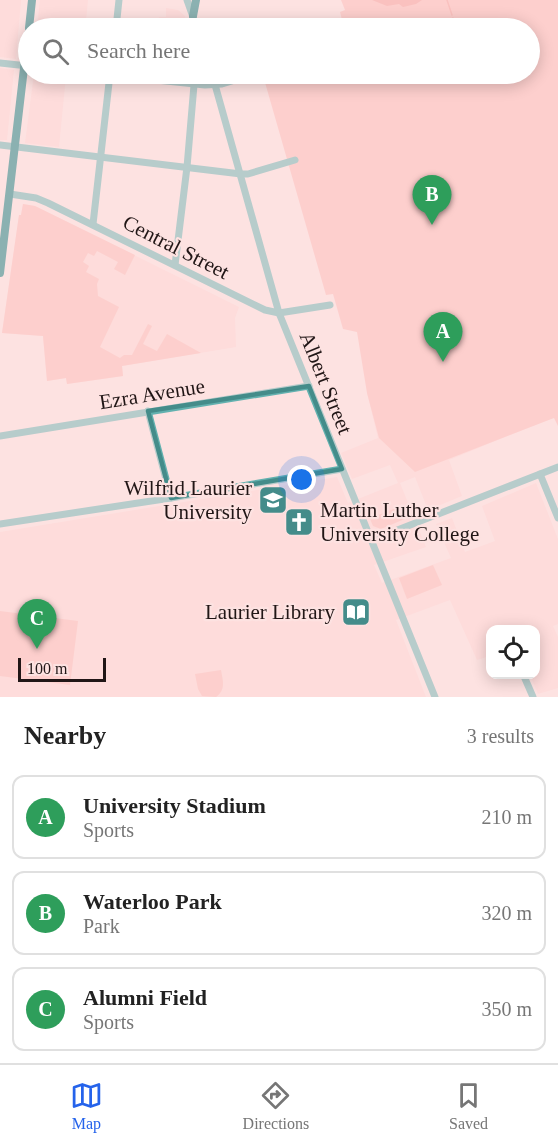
<!DOCTYPE html>
<style>
:root{--surface:#fff;--page:#f6f6f6;--text:#222;--muted:#767676;--line:#e0e0e0;--accent:#2563eb}
body{margin:0;font-family:Georgia,serif;background:var(--page);color:var(--text)}
.controls{position:absolute;right:18px;bottom:18px;display:grid;overflow:hidden;border-radius:12px;box-shadow:0 3px 15px #0003}
.controls button{width:54px;height:54px;display:grid;place-items:center;padding:0;border:0;border-bottom:2px solid var(--line);background:var(--surface);color:var(--text);font:30px sans-serif}
.scale{position:absolute;left:18px;bottom:15px;width:88px;box-sizing:border-box;padding-left:6px;border:3px solid #211616;border-top:0;font-size:16px;line-height:21px;white-space:nowrap;color:#211616;-webkit-text-stroke:4px #fde2e1;paint-order:stroke}
.you{position:absolute;left:302px;top:480px;width:21px;height:21px;margin:-15px;border:4px solid #fff;border-radius:50%;background:#1a73e8;box-shadow:0 0 0 9px #1a73e833}
.badge{display:grid;place-items:center;width:39px;height:39px;border-radius:50%;background:var(--accent);color:#fff;font-size:20px;font-weight:700}
.pin{position:absolute;translate:-50% -50px;filter:drop-shadow(0 2px 3px #0008)}
.pin::after{content:'';position:absolute;top:32px;width:21px;height:18px;background:inherit;clip-path:polygon(0 0,100% 0,50% 100%)}
.list{margin:0;padding:0;list-style:none}
h2{display:flex;justify-content:space-between;align-items:center;height:78px;margin:0;padding:0 24px;font-size:26px}
h2 small{font-size:20px;font-weight:400;color:var(--muted)}
.list li{display:grid;grid-template-columns:39px 1fr auto;gap:18px;align-items:center;box-sizing:border-box;height:84px;margin:0 12px 12px;padding:0 12px;border:2px solid var(--line);border-radius:12px}
.list b{display:block;font-size:22px;white-space:nowrap}
.list p{margin:0;font-size:20px;white-space:nowrap;color:var(--muted)}
.list em{font-size:20px;font-style:normal;color:var(--muted)}
.icon{flex:none;width:33px;height:33px;fill:none;stroke:currentColor;stroke-width:2;stroke-linecap:round;stroke-linejoin:round}
.map{position:relative;flex:none;width:558px;height:697px;overflow:hidden}
.search{position:absolute;background:var(--surface);box-shadow:0 3px 15px #0003;left:18px;right:18px;top:18px;height:66px;display:flex;align-items:center;gap:15px;box-sizing:border-box;padding:0 21px;border-radius:33px;color:var(--muted);font-size:22px}
.sheet{height:366px;background:var(--surface)}
nav{display:flex;justify-content:space-around;align-items:center;box-sizing:border-box;height:84px;border-top:2px solid var(--line);background:var(--surface);font-size:16px;color:var(--muted)}
nav a{display:grid;justify-items:center;gap:3px}
nav .on{color:var(--accent)}
.map>svg:first-child{display:block}
.built{fill:#fed5d2}
.green{fill:#fcb9b4}
.water{fill:#f69995}
.lines{fill:none;stroke-linecap:round;stroke-linejoin:round}
.stream{stroke:#f69995;stroke-width:1.5}
.minor{stroke:#63b1af;stroke-width:7}
.major{stroke:#007675;stroke-width:8}
.marked{fill:none;stroke:#448c8a;stroke-width:4.5;stroke-linejoin:round}
.labels{text-anchor:middle;stroke-width:4.5;stroke-linejoin:round;paint-order:stroke}
.street-label{font-size:21px;fill:#211616;stroke:#fde2e1}
.poi-label{font-size:21px;fill:#211616;stroke:#fde2e1;text-anchor:end}
</style>
<div class="map">
<svg width="558" height="697" viewBox="0 0 558 697">
<rect width="100%" height="100%" fill="#fde2e1"/>
<g class="built">
<path d="M0,0H21L16,59L0,57Z"/>
<path d="M40,0H88L86,21L82,20L81,28H37Z"/>
<path d="M166,8L178,10L185,16L187,24L176,27L158,25L159,17H166Z"/>
<path d="M0,68L14,70L7,140H0Z"/>
<path d="M34,74L66,76L59,147L25,143Z"/>
<path d="M23,204L35,206L239,307L235,318L236,347L122,366L123,376L67,384L66,378L47,381L43,336L2,333L19,215H21Z"/>
<path d="M367,393L542,422L449,460L462,496L428,510L415,477L400,483L426,547L374,565L382,583L451,558L436,524L452,518L465,552L495,541L482,506L536,483L558,539V624L553,626L558,637V688L538,694L530,675L536,674V630H490V656L477,660L450,600L396,620L426,697H0V532L337,477L348,503L398,483L390,465L352,479L341,453L378,438Z"/>
</g>
<g class="green">
<path d="M341,0H558V426L554,418L415,472L379,438L367,393L357,332L343,329L333,294L326,295L264,79L276,74H530V28H344L340,12L345,10Z"/>
<path d="M23,204L35,206L135,255L125,275L114,269L118,262L97,251L94,256L88,253L83,262L89,266L86,272L99,279L97,284L98,296L119,307L100,347L120,358L124,355H132L148,324L152,326L143,344L157,351L167,334L201,353L122,366L123,376L67,384L66,378L47,381L43,336L2,333L19,215H21Z"/>
<path d="M401,506L407,518L381,529L373,526L368,514L374,512L376,516Z"/>
<path d="M433,565L442,585L407,599L399,578Z"/>
<path d="M0,611L78,621L70,685L0,676Z"/>
<path d="M221,670C223,681 226,690 216,697L202,696L198,689L195,674Z"/>
</g>
<path class="water" d="M372,0H422L416,4L403,7L399,4L387,6Z"/>
<g class="lines">
<g class="stream">
<path d="M447,0L452,15"/>
<path d="M453,18L454,20"/>
</g>
<g class="minor">
<path d="M187,0L197,28"/>
<path d="M116,28L119,0"/>
<path d="M0,63L28,66"/>
<path d="M98,74L205,85L222,84L255,74"/>
<path d="M212,74L279,313L435,697"/>
<path d="M0,145L241,174H248L295,160"/>
<path d="M10,194L36,198L48,203L265,310L279,313L330,305"/>
<path d="M93,224L110,74"/>
<path d="M175,265L187,167L194,85"/>
<path d="M148,411L171,498"/>
<path d="M0,436L309,386"/>
<path d="M540,474L558,518"/>
<path d="M0,524L171,498L342,469"/>
<path d="M372,540L558,467"/>
<path d="M523,674L533,697"/>
</g>
<g class="major">
<path d="M193,16L196,0"/>
<path d="M29,28L32,0"/>
<path d="M0,273L28,34"/>
</g>
</g>
<path d="M0 0H558V697H0ZM309,386L342,469L171,498L148,411Z" fill="#fde2e1" fill-opacity=".55" fill-rule="evenodd"/>
<path class="marked" d="M309,386L342,469L171,498L148,411Z"/>
<defs>
<g id="university-square" transform="scale(1.5)"><rect x="-9" y="-9" width="18" height="18" rx="4" fill="#448c8a" stroke="#fde2e1"/><path d="M0-5L7-2L0 1L-7-2ZM-4 1L0 2.5L4 1V4Q0 6-4 4Z" fill="#fff"/></g>
<g id="church-square" transform="scale(1.5)"><rect x="-9" y="-9" width="18" height="18" rx="4" fill="#448c8a" stroke="#fde2e1"/><path d="M-1.2-6h2.4v3.5h3.3v2.4h-3.3V6h-2.4V-.1h-3.3v-2.4h3.3Z" fill="#fff"/></g>
<g id="library-square" transform="scale(1.5)"><rect x="-9" y="-9" width="18" height="18" rx="4" fill="#448c8a" stroke="#fde2e1"/><path d="M-6-4Q-3-5.5-.7-3.5V5Q-3 3-6 4ZM6-4Q3-5.5 .7-3.5V5Q3 3 6 4Z" fill="#fff"/></g>
</defs>
<g fill-rule="evenodd">
<use href="#university-square" x="273" y="500"/>
<use href="#church-square" x="299" y="522"/>
<use href="#library-square" x="356" y="612"/>
</g>
<g class="labels">
<g class="street-label">
<text transform="translate(176 247) rotate(27)" y="7">Central Street</text>
<text transform="translate(326 383) rotate(68)" y="7">Albert Street</text>
<text transform="translate(152 394) rotate(-9)" y="7">Ezra Avenue</text>
</g>
<g class="poi-label">
<text x="252" y="495">Wilfrid Laurier<tspan x="252" dy="24">University</tspan></text>
<text x="320" y="517" text-anchor="start">Martin Luther<tspan x="320" dy="24">University College</tspan></text>
<text x="335" y="619">Laurier Library</text>
</g>
</g>
</svg>
<div class="controls">
<button><svg class="icon" aria-label="locate" viewBox="0 0 24 24"><circle cx="12" cy="12" r="6"/><path d="M12 2v4M12 18v4M2 12h4M18 12h4"/></svg></button>
</div>
<div class="scale">100 m</div>
<div class="you"></div>
<div class="pin badge" style="left:443px;top:362px;background:#2e9e5b">A</div>
<div class="pin badge" style="left:432px;top:225px;background:#2e9e5b">B</div>
<div class="pin badge" style="left:37px;top:649px;background:#2e9e5b">C</div>
<div class="search"><svg class="icon" aria-label="search" viewBox="0 0 24 24"><circle cx="10" cy="10" r="6"/><path d="M15 15l6 6"/></svg>Search here</div>
</div>
<section class="sheet">
<h2>Nearby<small>3 results</small></h2>
<ul class="list">
<li><span class="badge" style="background:#2e9e5b">A</span><div><b>University Stadium</b><p>Sports</p></div><em>210 m</em></li>
<li><span class="badge" style="background:#2e9e5b">B</span><div><b>Waterloo Park</b><p>Park</p></div><em>320 m</em></li>
<li><span class="badge" style="background:#2e9e5b">C</span><div><b>Alumni Field</b><p>Sports</p></div><em>350 m</em></li>
</ul>
</section>
<nav>
<a class="on"><svg class="icon" aria-label="map" viewBox="0 0 24 24"><path d="M3 6l6-2 6 2 6-2v14l-6 2-6-2-6 2zM9 4v14M15 6v14"/></svg>Map</a>
<a><svg class="icon" aria-label="directions" viewBox="0 0 24 24"><path d="M12 3l9 9-9 9-9-9zM9 14v-3h6M13 9l2 2-2 2"/></svg>Directions</a>
<a><svg class="icon" aria-label="saved" viewBox="0 0 24 24"><path d="M7 4h10v16l-5-4-5 4z"/></svg>Saved</a>
</nav>
